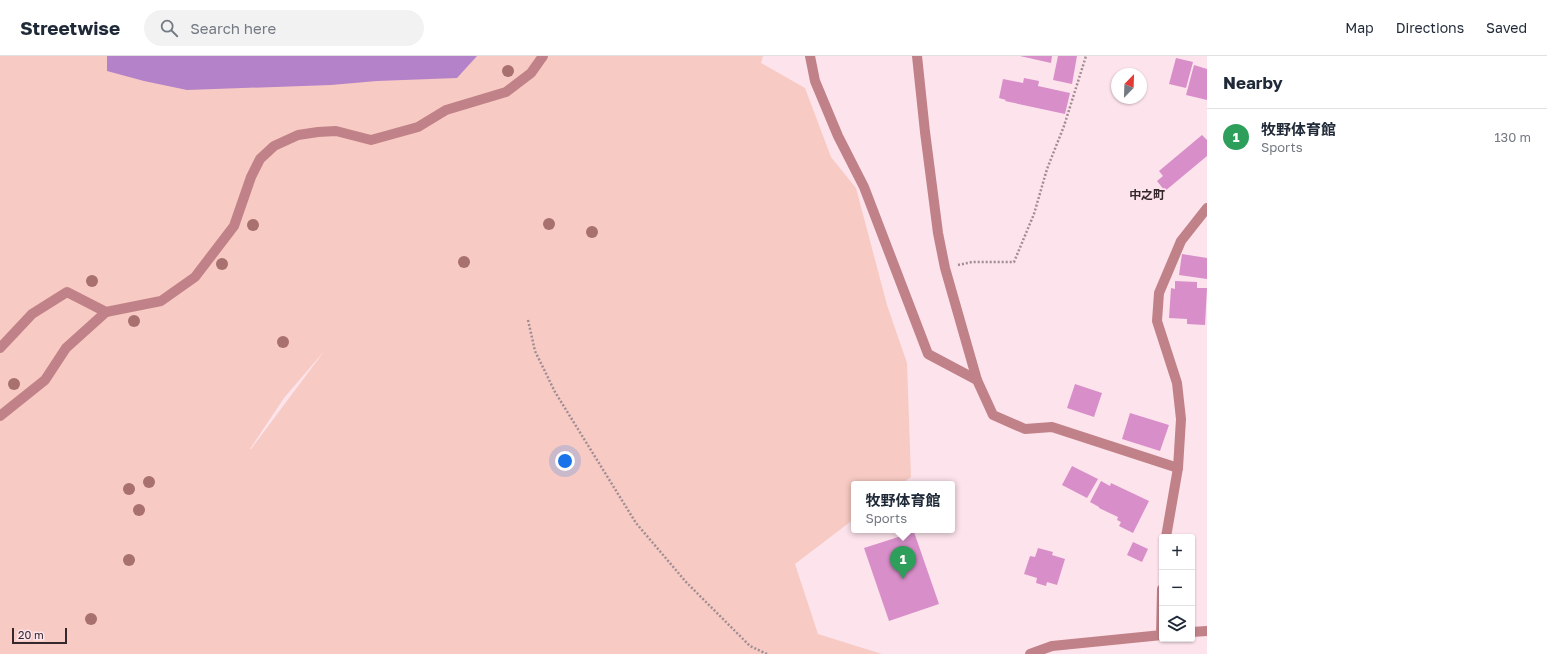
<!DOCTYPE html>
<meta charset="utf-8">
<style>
:root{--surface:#fff;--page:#f2f2f3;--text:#1f2937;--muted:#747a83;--line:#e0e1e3;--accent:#db2777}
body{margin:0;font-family:"Golos Text","Noto Sans JP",sans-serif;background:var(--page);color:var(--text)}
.controls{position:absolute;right:12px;bottom:12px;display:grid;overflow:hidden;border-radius:4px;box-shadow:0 1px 3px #0004}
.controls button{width:36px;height:36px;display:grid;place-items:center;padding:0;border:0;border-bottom:1px solid var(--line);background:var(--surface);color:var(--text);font:20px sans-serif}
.compass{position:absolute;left:1111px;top:12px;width:36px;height:36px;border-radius:50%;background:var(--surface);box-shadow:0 1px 3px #0004;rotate:23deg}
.scale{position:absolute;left:12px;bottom:10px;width:55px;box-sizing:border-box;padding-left:4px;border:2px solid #34282d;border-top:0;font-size:11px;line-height:14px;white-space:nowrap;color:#34282d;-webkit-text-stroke:3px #fde3ec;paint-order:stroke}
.you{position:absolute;left:565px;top:405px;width:14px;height:14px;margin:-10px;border:3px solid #fff;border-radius:50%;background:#1a73e8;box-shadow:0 0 0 6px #1a73e833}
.badge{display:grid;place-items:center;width:26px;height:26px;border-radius:50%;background:var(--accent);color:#fff;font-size:13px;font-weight:700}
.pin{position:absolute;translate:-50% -33px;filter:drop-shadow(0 1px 2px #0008)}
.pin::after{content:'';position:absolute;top:21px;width:14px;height:12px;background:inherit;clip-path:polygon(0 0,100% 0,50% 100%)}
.popup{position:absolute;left:851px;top:425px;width:104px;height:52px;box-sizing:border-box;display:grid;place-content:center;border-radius:4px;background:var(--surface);filter:drop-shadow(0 1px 3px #0005);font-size:13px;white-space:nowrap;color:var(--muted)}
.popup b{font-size:15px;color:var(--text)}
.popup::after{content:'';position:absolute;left:50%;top:100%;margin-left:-8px;border:8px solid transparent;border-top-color:var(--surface)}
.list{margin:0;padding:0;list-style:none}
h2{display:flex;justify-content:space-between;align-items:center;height:52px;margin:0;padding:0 16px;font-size:17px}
h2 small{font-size:13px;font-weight:400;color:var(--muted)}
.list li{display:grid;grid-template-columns:26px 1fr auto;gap:12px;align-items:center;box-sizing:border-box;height:56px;padding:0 16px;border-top:1px solid var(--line)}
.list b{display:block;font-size:15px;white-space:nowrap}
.list p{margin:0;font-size:13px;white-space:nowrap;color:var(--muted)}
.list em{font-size:13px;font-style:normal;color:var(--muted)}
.icon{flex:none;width:22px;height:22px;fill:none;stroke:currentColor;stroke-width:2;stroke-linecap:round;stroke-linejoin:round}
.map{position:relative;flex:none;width:1207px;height:598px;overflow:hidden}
header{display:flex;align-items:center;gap:24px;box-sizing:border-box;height:56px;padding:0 20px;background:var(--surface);border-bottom:1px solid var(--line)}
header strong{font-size:19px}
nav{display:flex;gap:22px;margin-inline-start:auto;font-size:14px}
.search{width:280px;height:36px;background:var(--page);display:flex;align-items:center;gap:10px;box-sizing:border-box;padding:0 14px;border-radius:22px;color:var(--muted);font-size:15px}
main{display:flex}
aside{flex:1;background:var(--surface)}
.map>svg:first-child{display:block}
.green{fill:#f7cbc3;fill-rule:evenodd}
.water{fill:#b482c9}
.building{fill:#d88fc9}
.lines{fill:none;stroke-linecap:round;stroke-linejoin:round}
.path{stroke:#a08d94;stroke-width:2.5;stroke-dasharray:2 2;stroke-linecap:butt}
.minor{stroke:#c18188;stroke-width:10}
.tree{fill:#a8706e}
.labels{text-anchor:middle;stroke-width:3.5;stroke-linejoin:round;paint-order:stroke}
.neighbourhood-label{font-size:12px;font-weight:bold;fill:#34282d;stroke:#fde3ec}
</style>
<header>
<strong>Streetwise</strong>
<div class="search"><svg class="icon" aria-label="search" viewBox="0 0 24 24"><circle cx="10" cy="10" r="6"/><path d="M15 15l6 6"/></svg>Search here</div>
<nav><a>Map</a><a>Directions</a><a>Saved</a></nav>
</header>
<main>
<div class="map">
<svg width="1207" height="598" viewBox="0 0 1207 598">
<rect width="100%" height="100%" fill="#fde3ec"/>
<path class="green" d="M0,0H763L761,7L805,32L831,101L856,132L887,249L907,307L911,421L901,428H854V463L795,508L818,578L882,598H0ZM325,294L251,393H250L284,342Z"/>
<path class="water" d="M107,0H477L457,22L377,25L331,29L187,34L144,25L107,15Z"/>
<g class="building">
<path d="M1020,0H1052L1051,7Z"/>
<path d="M1058,0H1077L1072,28L1053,24Z"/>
<path d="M1176,2L1193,6L1186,32L1169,28Z"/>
<path d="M1194,9L1207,13V44L1186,39Z"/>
<path d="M1024,22L1039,25L1038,30L1070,37L1065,58L1005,45L1006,44L999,42L1003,23L1023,27Z"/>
<path d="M1202,79L1207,84V100L1165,135L1157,125L1163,120L1159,115Z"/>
<path d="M1182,198L1207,202V223L1179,219Z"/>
<path d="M1175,225L1197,226V232H1207L1205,269L1187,268V263L1169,262L1171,232L1175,233Z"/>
<path d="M1075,328L1102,337L1094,361L1067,352Z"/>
<path d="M1130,357L1169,369L1160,395L1122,383Z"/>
<path d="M1072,410L1098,423L1087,442L1062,429Z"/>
<path d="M1101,425L1110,430L1111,427L1149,445L1133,477L1119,470L1121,466L1117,464L1118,461L1099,452V451L1090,446Z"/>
<path d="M914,476L939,548L889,565L864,492Z"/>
<path d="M1133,486L1148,493L1142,506L1127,499Z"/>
<path d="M1038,492L1053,496L1052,499L1065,503L1057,529L1047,526L1046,530L1036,527L1037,522L1024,518L1030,500L1035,501Z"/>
</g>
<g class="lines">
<g class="path">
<path d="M958,209L972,206H1014L1034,158L1047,113L1064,70L1086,0"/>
<path d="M528,264L535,295L555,336L636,467L686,526L750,590L767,598"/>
</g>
<g class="minor">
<path d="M810,0L815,25L838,80L864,131L928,298L977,324"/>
<path d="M917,0L925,76L938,177L945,212L977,324L993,359L1025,373L1052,371L1178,412"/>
<path d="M0,292L32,258L67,236L106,256L161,245L195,221L234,170L251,121L260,103L274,90L298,79L318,76L336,75L371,84L418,71L446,54L506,36L531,17L543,0"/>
<path d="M0,360L45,324L66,292L106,256"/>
<path d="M1166,481L1178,412L1181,363L1177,327L1157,265L1159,237L1181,185L1207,152"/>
<path d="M1192,576L1207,575"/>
<path d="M1161,579L1162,533"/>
<path d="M1030,598L1052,590L1162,579"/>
</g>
</g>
<g class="tree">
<circle cx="508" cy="15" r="6"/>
<circle cx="549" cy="168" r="6"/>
<circle cx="253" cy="169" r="6"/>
<circle cx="592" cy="176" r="6"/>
<circle cx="464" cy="206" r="6"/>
<circle cx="222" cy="208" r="6"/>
<circle cx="92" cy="225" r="6"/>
<circle cx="134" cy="265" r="6"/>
<circle cx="283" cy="286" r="6"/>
<circle cx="14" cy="328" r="6"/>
<circle cx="149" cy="426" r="6"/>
<circle cx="129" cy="433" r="6"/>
<circle cx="139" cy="454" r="6"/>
<circle cx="129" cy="504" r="6"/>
<circle cx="91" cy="563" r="6"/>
</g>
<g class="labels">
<g class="neighbourhood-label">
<text x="1147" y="143">中之町</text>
</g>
</g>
</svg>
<div class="controls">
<button>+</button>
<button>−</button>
<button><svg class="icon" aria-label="layers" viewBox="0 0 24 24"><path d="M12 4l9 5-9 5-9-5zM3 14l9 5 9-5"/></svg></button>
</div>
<svg class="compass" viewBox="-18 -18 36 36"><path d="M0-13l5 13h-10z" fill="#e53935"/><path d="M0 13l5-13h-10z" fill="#747a83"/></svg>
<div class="scale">20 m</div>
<div class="you"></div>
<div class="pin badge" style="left:903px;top:523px;background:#2e9e5b">1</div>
<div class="popup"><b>牧野体育館</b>Sports</div>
</div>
<aside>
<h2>Nearby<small></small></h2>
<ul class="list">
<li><span class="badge" style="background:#2e9e5b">1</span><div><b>牧野体育館</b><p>Sports</p></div><em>130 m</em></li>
</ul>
</aside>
</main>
